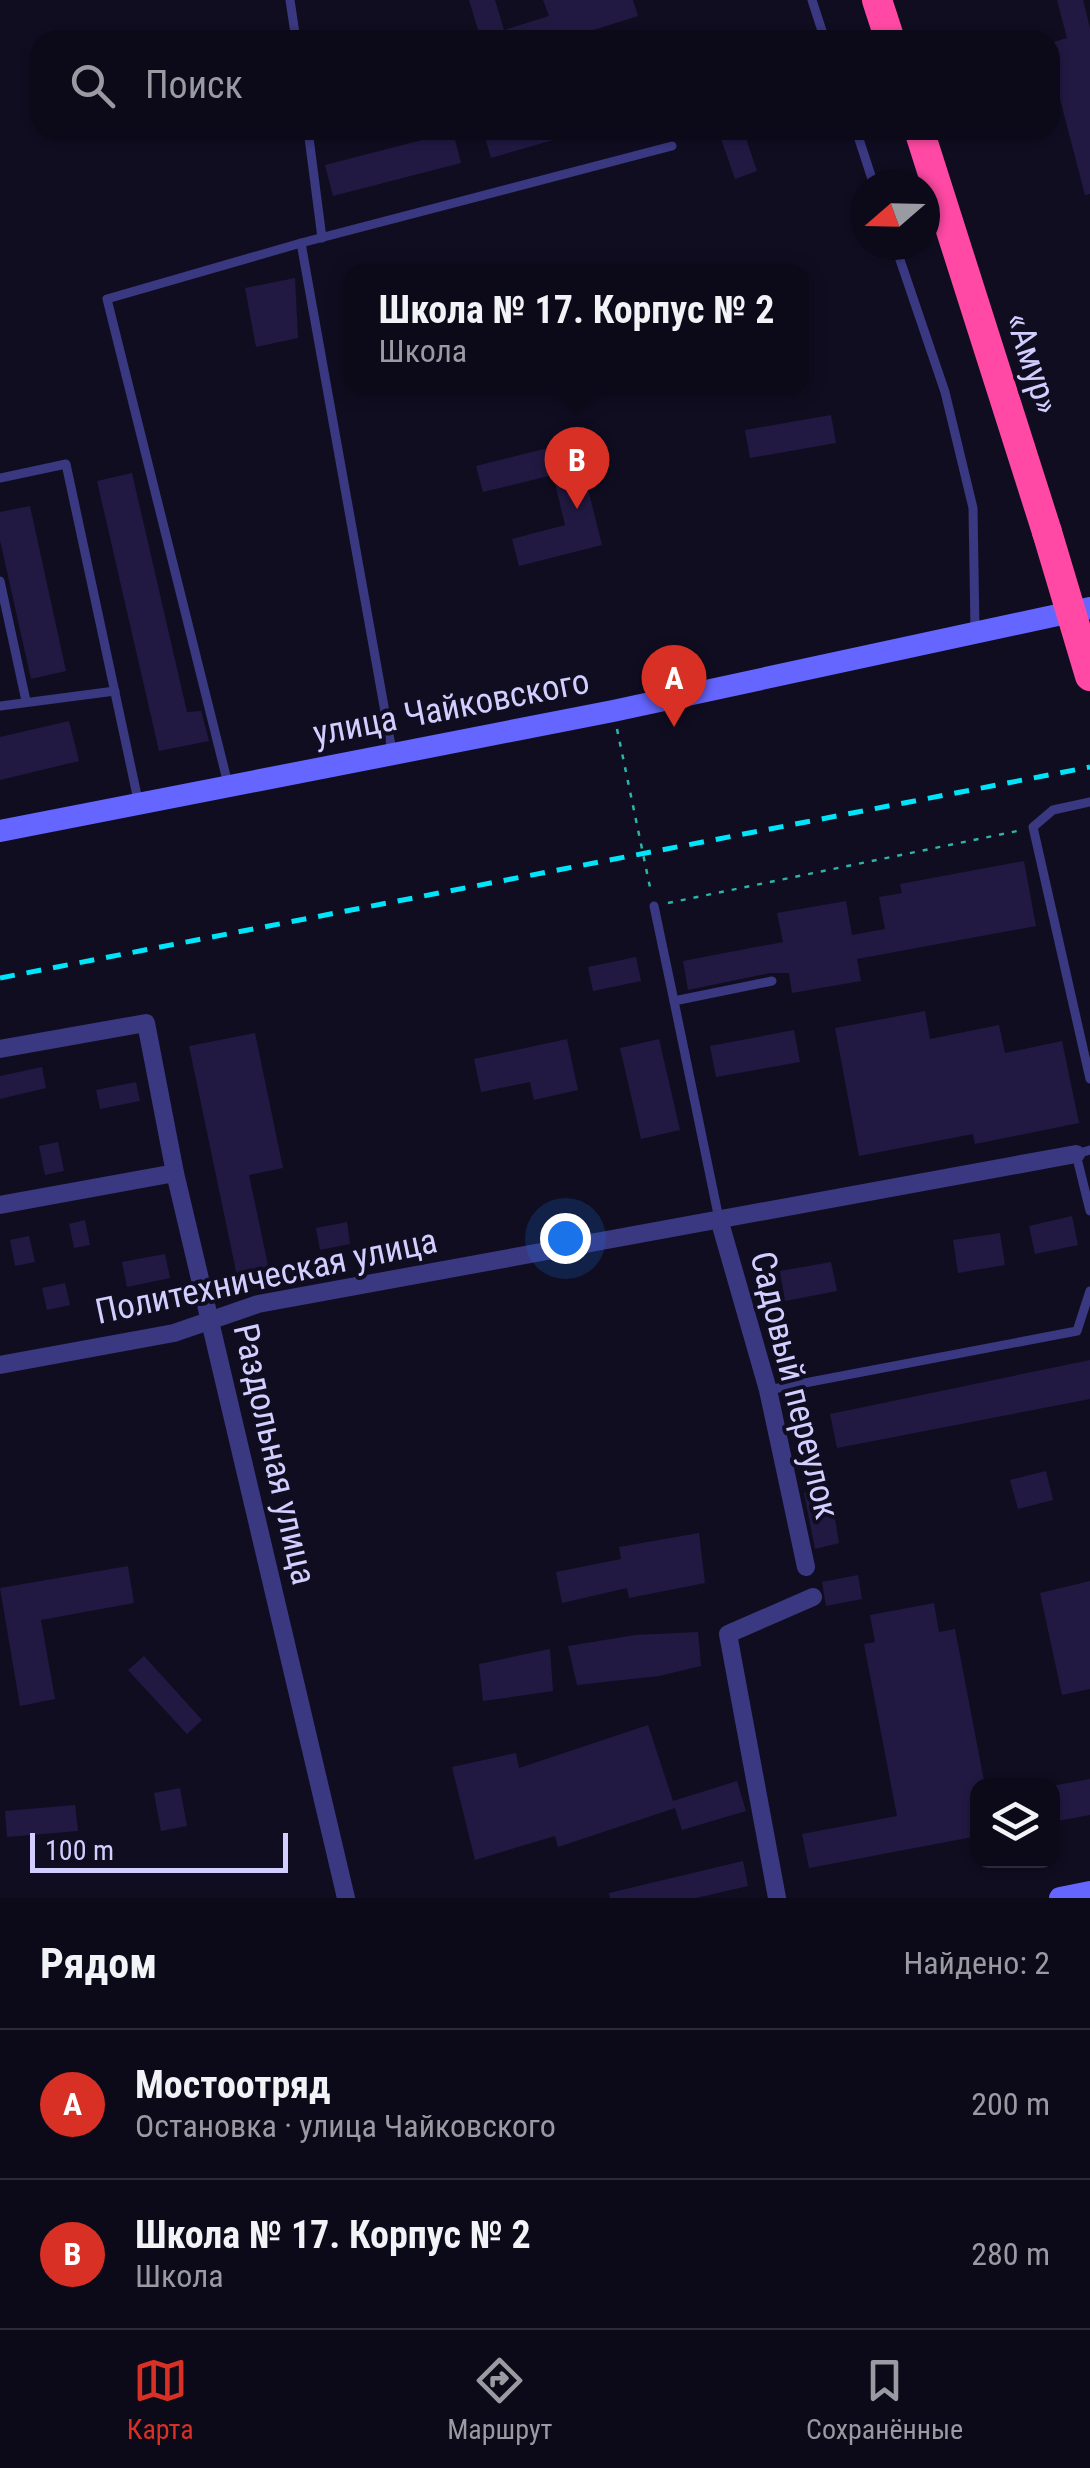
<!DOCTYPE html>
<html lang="ru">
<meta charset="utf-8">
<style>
:root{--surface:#0c0a19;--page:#151322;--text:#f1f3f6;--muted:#9a9aa2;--line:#2c2b38;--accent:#d93025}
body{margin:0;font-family:"Roboto Condensed",sans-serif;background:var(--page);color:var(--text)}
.controls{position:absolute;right:30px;bottom:30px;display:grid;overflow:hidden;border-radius:20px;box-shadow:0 2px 8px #0004}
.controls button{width:90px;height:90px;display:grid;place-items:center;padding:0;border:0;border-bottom:2px solid var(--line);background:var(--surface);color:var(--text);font:50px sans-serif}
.compass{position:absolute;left:850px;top:170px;width:90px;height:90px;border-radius:50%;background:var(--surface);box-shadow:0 2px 8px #0004;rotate:250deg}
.scale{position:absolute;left:30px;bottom:25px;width:258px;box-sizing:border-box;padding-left:10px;border:5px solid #d2ceff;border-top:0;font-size:28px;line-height:35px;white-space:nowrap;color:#d2ceff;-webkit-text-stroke:8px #100d21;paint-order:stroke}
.you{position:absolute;left:565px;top:1238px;width:35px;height:35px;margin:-25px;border:8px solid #fff;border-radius:50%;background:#1a73e8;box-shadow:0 0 0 15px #1a73e833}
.badge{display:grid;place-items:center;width:65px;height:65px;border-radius:50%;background:var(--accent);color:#fff;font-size:32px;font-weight:700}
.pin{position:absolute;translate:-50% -82px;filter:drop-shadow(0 2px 5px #0008)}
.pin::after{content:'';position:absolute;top:52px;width:35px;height:30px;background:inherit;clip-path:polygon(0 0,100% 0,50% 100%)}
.popup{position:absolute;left:344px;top:264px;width:465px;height:130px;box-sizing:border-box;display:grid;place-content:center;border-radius:20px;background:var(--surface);filter:drop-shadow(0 2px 8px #0005);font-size:32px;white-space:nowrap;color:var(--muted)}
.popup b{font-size:38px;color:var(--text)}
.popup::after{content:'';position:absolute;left:50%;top:100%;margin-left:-20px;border:20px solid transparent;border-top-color:var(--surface)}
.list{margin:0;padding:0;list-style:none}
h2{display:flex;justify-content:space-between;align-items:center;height:130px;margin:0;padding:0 40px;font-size:42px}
h2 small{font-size:32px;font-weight:400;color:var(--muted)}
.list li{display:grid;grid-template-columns:65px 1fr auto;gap:30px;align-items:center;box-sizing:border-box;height:150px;padding:0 40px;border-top:2px solid var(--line)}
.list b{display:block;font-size:38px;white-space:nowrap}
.list p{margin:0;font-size:32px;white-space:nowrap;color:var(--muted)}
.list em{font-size:32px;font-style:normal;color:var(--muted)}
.icon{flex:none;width:55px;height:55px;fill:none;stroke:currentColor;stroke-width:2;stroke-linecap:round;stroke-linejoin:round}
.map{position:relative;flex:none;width:1090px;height:1898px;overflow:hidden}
.search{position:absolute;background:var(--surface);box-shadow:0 2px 8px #0004;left:30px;right:30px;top:30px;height:110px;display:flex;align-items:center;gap:25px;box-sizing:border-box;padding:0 35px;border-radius:30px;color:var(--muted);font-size:38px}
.sheet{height:430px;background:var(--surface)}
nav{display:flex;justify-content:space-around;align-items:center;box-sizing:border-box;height:140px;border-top:2px solid var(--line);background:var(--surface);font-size:28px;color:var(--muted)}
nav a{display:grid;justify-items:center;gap:5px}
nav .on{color:var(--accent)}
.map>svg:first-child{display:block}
.building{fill:#211942}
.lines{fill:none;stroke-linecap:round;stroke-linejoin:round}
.path{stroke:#2db3a8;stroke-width:2.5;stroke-dasharray:5 8;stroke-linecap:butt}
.lane{stroke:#393881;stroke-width:9}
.street{stroke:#393881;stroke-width:18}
.secondary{stroke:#6565ff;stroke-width:22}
.highway{stroke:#ff49a4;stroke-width:30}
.rail{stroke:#00e5f9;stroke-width:5;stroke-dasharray:15 12;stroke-linecap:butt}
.highway-bridge{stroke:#ff49a4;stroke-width:30}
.labels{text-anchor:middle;stroke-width:8;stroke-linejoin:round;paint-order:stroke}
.street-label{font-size:35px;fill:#d2ceff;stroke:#100d21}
</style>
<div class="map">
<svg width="1090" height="1898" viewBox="0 0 1090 1898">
<rect width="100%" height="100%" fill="#100d21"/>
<g class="building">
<path d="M469,0H495L504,30L549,16L543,0H633L638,16L562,40H481Z"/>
<path d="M1057,0H1083L1090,28V194L1085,195L1055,80H1050V43L1067,38Z"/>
<path d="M483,130H573L574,134L491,158Z"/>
<path d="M718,130H743L757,171L735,179Z"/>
<path d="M453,132L461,163L333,196L325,165Z"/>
<path d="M295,278L298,338L256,347L245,288Z"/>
<path d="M831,415L836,443L750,458L745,430Z"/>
<path d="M576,441L602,545L519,566L512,539L565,525L553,475L483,492L476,466Z"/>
<path d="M132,473L187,712L201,711L209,741L159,751L97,481Z"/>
<path d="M30,506L66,671L31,679L0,540V512Z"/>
<path d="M69,721L79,761L0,780V737Z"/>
<path d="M1024,861L1036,926L857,959L861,981L792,993L789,973H770L688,990L683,961L783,942L777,913L846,901L852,935L885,929L879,897L902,893L900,884Z"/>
<path d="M636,957L641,981L593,991L588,967Z"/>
<path d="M925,1011L930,1039L999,1025L1005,1053L1062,1041L1079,1123L975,1144L973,1134L859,1156L835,1028Z"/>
<path d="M794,1030L800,1062L716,1077L710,1046Z"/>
<path d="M255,1033L283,1168L249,1175L269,1270L237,1276L189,1046Z"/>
<path d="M567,1039L578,1090L534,1100L530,1082L481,1092L474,1059Z"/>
<path d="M659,1039L680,1130L641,1139L620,1048Z"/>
<path d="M42,1067L46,1088L0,1099V1076Z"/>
<path d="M136,1082L140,1101L100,1109L96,1090Z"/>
<path d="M58,1142L64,1171L45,1175L39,1146Z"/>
<path d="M1072,1216L1078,1245L1035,1254L1029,1226Z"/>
<path d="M85,1220L90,1245L74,1248L69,1224Z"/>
<path d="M347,1222L350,1244L320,1250L316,1228Z"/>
<path d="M1000,1233L1005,1265L958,1273L953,1240Z"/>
<path d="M29,1236L35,1262L15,1266L10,1240Z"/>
<path d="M165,1254L170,1278L127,1287L122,1262Z"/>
<path d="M831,1262L837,1291L785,1301L780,1271Z"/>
<path d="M65,1283L70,1305L47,1310L42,1288Z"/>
<path d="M1090,1360V1399L837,1448L830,1414Z"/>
<path d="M1046,1471L1053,1500L1018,1509L1010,1480Z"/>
<path d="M830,1488L839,1543L815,1549L804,1493Z"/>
<path d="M699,1533L705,1583L629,1598L627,1588L562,1603L556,1572L621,1559L619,1547Z"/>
<path d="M128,1566L134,1603L41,1620L55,1699L20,1706L0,1588Z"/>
<path d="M858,1575L862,1599L826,1606L822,1582Z"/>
<path d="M1090,1581V1689L1062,1695L1040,1593Z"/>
<path d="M934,1603L939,1632L955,1629L985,1786H978V1836L809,1868L802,1834L897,1816L864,1644L875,1642L870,1615Z"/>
<path d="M698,1632L701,1666L659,1676L577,1685L568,1646L635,1635Z"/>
<path d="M550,1649L553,1691L483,1701L479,1664Z"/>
<path d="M144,1656L202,1720L187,1734L128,1670Z"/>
<path d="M648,1725L675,1807L673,1801L737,1781L746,1811L682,1830L675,1808L558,1847L555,1836L475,1860L452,1767L516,1753L519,1768Z"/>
<path d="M1090,1779V1815L1052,1822V1786Z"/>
<path d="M180,1788L187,1826L161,1831L154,1793Z"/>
<path d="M75,1805L78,1831L7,1837L5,1811Z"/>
<path d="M743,1861L748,1886L696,1898H610L609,1893Z"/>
</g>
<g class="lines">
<g class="path">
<path d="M617,729L651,892"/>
<path d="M668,903L1022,830"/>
</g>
<g class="lane">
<path d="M290,0L296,40"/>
<path d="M812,0L825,40"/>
<path d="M308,130L322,238"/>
<path d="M856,130L874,185"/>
<path d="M895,245L945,392L973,508L975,630"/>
<path d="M0,478L66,464L138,800"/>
<path d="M0,581L26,701"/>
<path d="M0,706L115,691"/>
<path d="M392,751L301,243L672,146"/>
<path d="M228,784L107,299L301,243"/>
<path d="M1090,802L1053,810L1033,827L1090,1079"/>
<path d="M654,906L674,1001"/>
<path d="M1090,1150L1076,1154L1090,1211"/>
<path d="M719,1219L674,1001L772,981"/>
<path d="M768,1390L1077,1331L1090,1291"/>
</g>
<g class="street">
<path d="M0,1049L146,1023L175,1173L346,1898"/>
<path d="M0,1205L175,1173"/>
<path d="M719,1219L768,1390L806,1567"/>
<path d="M0,1365L174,1333L258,1304L1076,1154"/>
<path d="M777,1898L728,1634L813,1597"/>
</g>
<g class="secondary">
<path d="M0,831L613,711L1090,608"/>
<path d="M1060,1898L1090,1892"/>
</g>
<g class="highway">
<path d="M877,0L890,40"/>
<path d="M919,130L1047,532"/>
</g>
<path class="rail" d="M0,978L1090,767"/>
<path class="highway-bridge" d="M1047,532L1090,676"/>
</g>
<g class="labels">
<g class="street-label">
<text transform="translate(1033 363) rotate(72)" y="12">«Амур»</text>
<text transform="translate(451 707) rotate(-11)" y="12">улица Чайковского</text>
<text transform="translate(266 1276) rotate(-12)" y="12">Политехническая улица</text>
<text transform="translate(795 1385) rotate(76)" y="12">Садовый переулок</text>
<text transform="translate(275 1454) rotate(77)" y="12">Раздольная улица</text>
</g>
</g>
</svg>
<div class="controls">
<button><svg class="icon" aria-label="layers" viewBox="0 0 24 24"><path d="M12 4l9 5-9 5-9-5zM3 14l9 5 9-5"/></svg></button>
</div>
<svg class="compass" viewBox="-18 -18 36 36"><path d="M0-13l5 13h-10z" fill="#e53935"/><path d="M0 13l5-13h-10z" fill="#9a9aa2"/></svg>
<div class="scale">100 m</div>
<div class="you"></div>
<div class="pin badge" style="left:674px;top:727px">A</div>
<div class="pin badge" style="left:577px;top:509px">B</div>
<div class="popup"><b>Школа № 17. Корпус № 2</b>Школа</div>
<div class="search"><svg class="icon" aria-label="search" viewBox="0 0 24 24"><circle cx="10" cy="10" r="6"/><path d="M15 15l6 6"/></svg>Поиск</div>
</div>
<section class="sheet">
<h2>Рядом<small>Найдено: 2</small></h2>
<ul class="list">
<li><span class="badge">A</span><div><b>Мостоотряд</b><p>Остановка · улица Чайковского</p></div><em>200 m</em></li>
<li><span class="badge">B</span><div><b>Школа № 17. Корпус № 2</b><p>Школа</p></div><em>280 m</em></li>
</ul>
</section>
<nav>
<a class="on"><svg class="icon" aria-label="map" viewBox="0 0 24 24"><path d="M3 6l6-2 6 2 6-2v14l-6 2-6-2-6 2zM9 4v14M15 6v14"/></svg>Карта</a>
<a><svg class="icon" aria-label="directions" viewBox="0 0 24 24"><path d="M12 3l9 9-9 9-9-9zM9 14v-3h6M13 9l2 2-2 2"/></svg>Маршрут</a>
<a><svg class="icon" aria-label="saved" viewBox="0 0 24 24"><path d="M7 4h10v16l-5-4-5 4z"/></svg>Сохранённые</a>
</nav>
